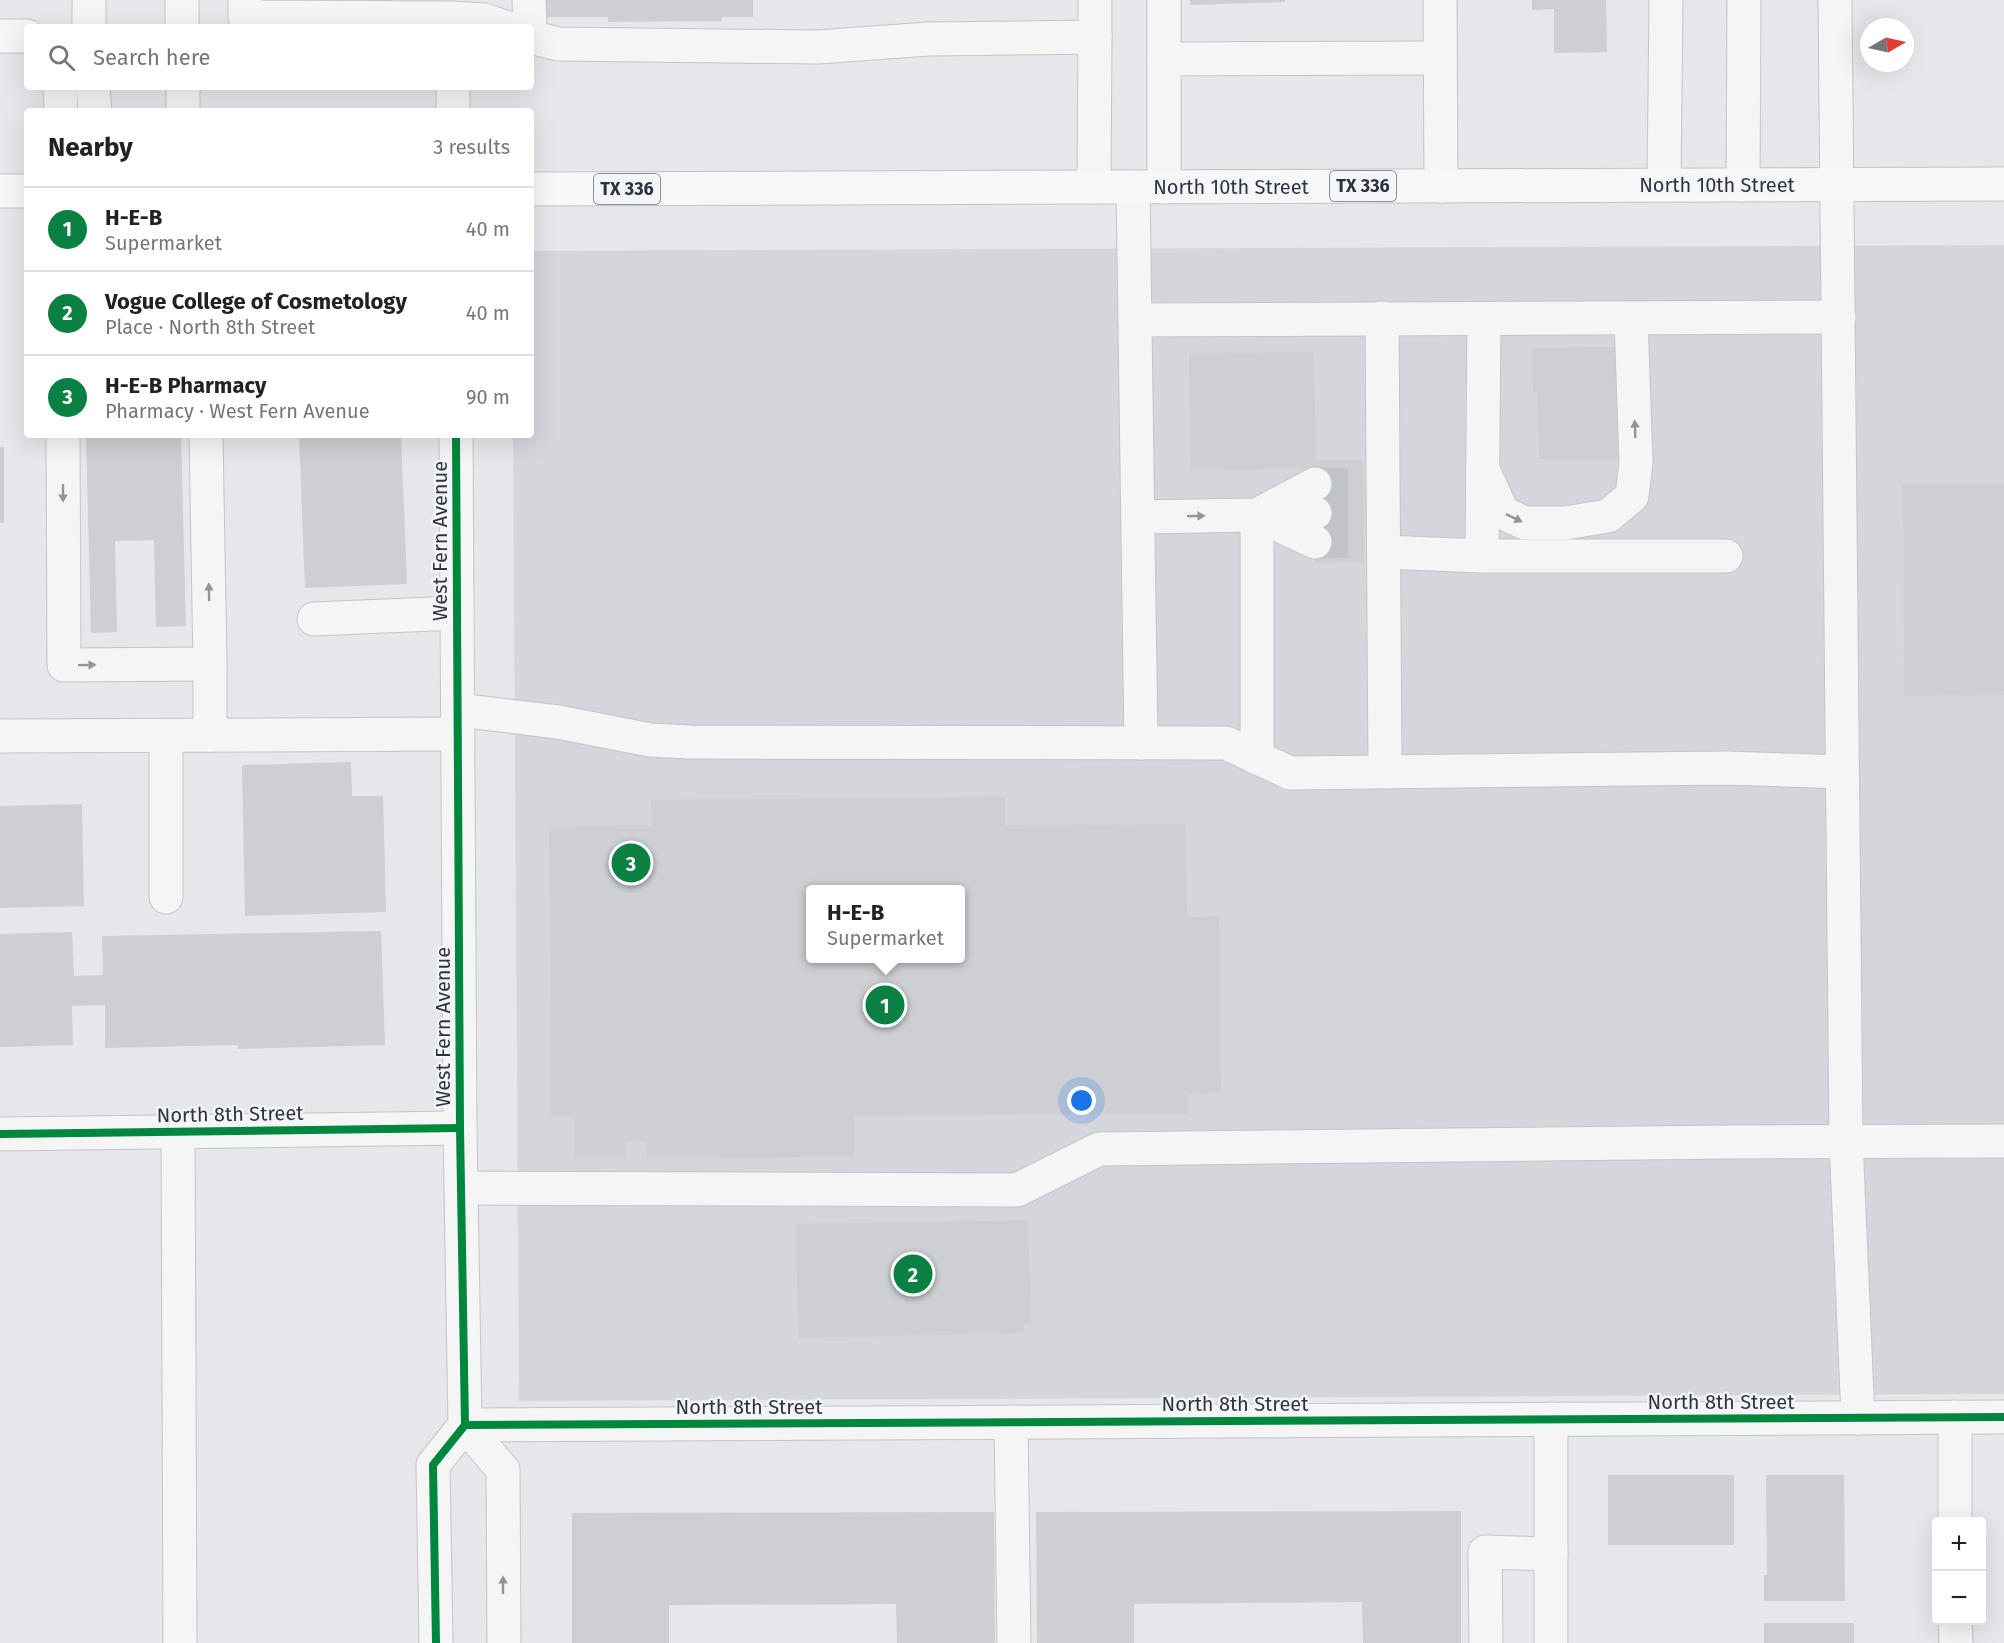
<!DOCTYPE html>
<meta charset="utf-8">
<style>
:root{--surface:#fff;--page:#f6f6f6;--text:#222;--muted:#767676;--line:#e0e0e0;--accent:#0b8043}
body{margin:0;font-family:"Fira Sans",sans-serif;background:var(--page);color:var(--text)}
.controls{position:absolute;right:18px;bottom:18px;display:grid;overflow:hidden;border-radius:6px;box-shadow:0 6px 24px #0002}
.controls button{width:54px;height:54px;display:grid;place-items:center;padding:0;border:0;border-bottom:2px solid var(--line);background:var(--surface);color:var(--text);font:30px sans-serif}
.compass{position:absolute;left:1860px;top:18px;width:54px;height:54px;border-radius:50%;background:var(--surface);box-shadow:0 6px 24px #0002;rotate:81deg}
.you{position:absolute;left:1082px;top:1101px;width:21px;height:21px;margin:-15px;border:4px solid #fff;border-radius:50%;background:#1a73e8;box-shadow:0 0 0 9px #1a73e833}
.badge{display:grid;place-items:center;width:39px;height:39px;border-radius:50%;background:var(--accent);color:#fff;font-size:20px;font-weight:700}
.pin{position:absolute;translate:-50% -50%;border:3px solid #fff;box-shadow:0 2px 6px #0006}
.popup{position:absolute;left:806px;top:885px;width:159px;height:78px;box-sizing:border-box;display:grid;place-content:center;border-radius:6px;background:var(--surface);filter:drop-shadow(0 2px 4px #0005);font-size:20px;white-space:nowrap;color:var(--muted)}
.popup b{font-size:22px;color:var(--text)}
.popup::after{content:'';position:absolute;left:50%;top:100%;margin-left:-12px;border:12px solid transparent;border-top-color:var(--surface)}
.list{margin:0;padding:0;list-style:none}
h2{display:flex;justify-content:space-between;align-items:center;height:78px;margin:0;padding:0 24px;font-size:26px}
h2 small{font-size:20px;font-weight:400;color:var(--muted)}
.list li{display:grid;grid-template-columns:39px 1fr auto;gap:18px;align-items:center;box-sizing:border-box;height:84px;padding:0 24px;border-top:2px solid var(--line)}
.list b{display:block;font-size:22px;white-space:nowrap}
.list p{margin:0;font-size:20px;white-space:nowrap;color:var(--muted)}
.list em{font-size:20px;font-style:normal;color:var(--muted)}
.icon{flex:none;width:33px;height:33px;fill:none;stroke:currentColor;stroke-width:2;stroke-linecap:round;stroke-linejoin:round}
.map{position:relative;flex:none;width:2004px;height:1643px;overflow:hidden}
.search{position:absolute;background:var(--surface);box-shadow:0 6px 24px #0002;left:24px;top:24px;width:510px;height:66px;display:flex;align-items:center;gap:15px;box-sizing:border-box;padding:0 21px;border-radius:6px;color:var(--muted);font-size:22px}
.panel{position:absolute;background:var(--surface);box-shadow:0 6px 24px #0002;left:24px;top:108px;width:510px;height:330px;border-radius:6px}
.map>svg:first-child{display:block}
.built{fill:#d4d6dc;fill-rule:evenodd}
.building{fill:#cecfd2;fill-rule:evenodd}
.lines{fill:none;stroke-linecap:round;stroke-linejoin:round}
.minor-tunnel{stroke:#c0c3c8;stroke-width:33;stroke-dasharray:33 16;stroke-linecap:butt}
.minor-casing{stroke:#c3c5c8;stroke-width:35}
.major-casing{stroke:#c2c4c7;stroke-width:35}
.minor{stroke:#f5f5f6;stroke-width:33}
.major{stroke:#f7f7f8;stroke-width:33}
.cycleway-casing{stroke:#f4f5f8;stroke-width:11}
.cycleway{stroke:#00873e;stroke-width:8}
.oneway{fill:#91949c}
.labels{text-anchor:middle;stroke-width:4.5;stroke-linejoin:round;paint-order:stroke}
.shield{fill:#f4f5f8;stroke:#696d78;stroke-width:1.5}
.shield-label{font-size:18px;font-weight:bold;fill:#2d3341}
.street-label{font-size:20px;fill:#2d3341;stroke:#f4f5f8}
</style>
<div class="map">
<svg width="2004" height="1643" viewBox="0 0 2004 1643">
<rect width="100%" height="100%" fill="#e5e7ea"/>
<path class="built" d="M2004,245V1394L519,1401L513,435H531V251ZM810,890H960V958H810Z"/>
<g class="building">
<path d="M543,0H753V17H722V21L608,22V17H544Z"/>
<path d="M1190,0H1285V2L1190,5Z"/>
<path d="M1532,0H1606L1607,52L1554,53V9L1532,10Z"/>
<path d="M1621,347L1623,459H1539L1538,392H1533L1532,348Z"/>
<path d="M1314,352L1316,460H1363L1364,562L1315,563V469L1190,470L1189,353Z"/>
<path d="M86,435H181L186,626L156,627L154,540L115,541L117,632L91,633Z"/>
<path d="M299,435H401L407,584L305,588Z"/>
<rect x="0" y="447" width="4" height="76"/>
<path d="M1903,483H2004V695L1904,696Z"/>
<path d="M351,762L352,796H383L386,912L245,916L242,765Z"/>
<path d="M1005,797V825L1186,824L1187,917L1219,916L1221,1093L1188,1094V1114L854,1115V1157L647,1158V1142H625L626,1158H574V1117H551L549,826L652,825L651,800ZM810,890H960V958H810Z"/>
<path d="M82,804L84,906L0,908V806Z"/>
<path d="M381,931L385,1045L238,1049V1045L105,1048V1005L72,1006L73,1045L0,1047V934L72,932L74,976L103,975L102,936Z"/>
<path d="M1028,1220L1031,1323L1024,1324V1333L798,1338L796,1224Z"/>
<rect x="1608" y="1475" width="126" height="70"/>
<path d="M1766,1475H1844L1845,1601H1764V1575H1767Z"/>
<path d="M1461,1511V1643H1363L1362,1602L1134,1604V1643H1037L1036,1512Z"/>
<path d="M994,1512L995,1643H897L896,1604L669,1605V1643H572V1513Z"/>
<rect x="1764" y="1623" width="90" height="20"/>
</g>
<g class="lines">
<g class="minor-tunnel">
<path d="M1315,484L1363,485"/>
<path d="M1315,513L1363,514"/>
<path d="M1315,542L1363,541"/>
</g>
<g class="minor-casing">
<g id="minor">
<path d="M89,0V27"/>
<path d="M245,0V17L452,18L484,20L505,27"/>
<path d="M529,0L530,27"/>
<path d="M1440,0L1441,186"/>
<path d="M1835,0L1846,1141L1858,1418"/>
<path d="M182,27V0"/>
<path d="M0,36H27"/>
<path d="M531,37L558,44L818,47L928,39L1095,37L1094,187"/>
<path d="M1095,37V0"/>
<path d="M1164,59L1440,58"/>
<path d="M60,87L61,111"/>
<path d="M93,87L95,111"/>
<path d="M183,87V111"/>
<path d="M453,87V111"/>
<path d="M1664,185L1666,0"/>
<path d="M1743,185L1744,0"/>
<path d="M1133,187L1141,743"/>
<path d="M1164,187V0"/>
<path d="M1382,318L1385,771"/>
<path d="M1135,320L1839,317"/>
<path d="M63,435L64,665L210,664L206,435"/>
<path d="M1483,470L1503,513L1525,523H1565L1608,516L1632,496L1636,463L1631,318"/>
<path d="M1257,515V758"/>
<path d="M1257,515L1315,542"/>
<path d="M1264,515L1315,513"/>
<path d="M1138,517L1257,515L1315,484"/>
<path d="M1384,552L1482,556H1726"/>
<path d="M1482,556L1484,319"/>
<path d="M314,619L457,613"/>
<path d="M210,664V735"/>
<path d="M458,710L558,722L650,740L690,742L1226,743L1290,773L1726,768L1842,772"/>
<path d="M0,736L458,734"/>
<path d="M166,897V736"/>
<path d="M178,1131L180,1643"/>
<path d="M0,1134L460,1128"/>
<path d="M462,1188L1017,1190L1099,1149L1728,1142L2004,1141"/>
<path d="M1955,1417V1522"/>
<path d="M1551,1419V1643"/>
<path d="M1011,1422L1014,1643"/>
<path d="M465,1425L2004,1417"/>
<path d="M465,1425L503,1470L504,1643"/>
<path d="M1955,1620L1956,1643"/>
<path d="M436,1643L433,1465L465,1425L460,1128L456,435"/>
<path d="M1486,1643L1485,1552L1551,1554"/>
</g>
</g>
<g class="major-casing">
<g id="major">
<path d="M531,189L2004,184"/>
<path d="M0,191H27"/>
</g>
</g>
<use href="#minor" class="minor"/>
<use href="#major" class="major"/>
<g class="cycleway-casing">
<g id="cycleway">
<path d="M0,1134L460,1128"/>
<path d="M465,1425L2004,1417"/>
<path d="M436,1643L433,1465L465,1425L460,1128L456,435"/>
</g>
</g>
<use href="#cycleway" class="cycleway"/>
</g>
<defs><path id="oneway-solid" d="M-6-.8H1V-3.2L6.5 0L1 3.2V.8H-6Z" transform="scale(1.5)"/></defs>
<g class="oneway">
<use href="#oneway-solid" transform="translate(1635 429) rotate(-92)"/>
<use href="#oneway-solid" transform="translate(63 493) rotate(90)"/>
<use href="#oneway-solid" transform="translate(1196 516) rotate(-1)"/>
<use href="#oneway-solid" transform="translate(1514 518) rotate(26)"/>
<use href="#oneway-solid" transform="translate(209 592) rotate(-91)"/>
<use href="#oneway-solid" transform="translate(87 665) rotate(-1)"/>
<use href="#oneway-solid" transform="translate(503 1585) rotate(-90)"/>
</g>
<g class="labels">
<g class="shield">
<rect x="1330" y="171" width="66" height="30" rx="4.5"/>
<rect x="594" y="174" width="66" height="30" rx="4.5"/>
</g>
<g class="shield-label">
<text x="1363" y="192">TX 336</text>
<text x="627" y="195">TX 336</text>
</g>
<g class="street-label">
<text x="1717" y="192">North 10th Street</text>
<text x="1231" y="194">North 10th Street</text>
<text transform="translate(440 541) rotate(-90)" y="7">West Fern Avenue</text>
<text transform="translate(443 1027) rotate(-90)" y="7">West Fern Avenue</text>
<text transform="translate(230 1114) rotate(-1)" y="7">North 8th Street</text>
<text x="1721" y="1409">North 8th Street</text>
<text x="1235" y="1411">North 8th Street</text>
<text x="749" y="1414">North 8th Street</text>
</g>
</g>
</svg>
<div class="controls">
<button>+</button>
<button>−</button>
</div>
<svg class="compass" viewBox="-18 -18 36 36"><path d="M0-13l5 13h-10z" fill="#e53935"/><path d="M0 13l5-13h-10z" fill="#767676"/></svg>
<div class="you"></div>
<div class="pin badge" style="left:885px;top:1005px">1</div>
<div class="popup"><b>H-E-B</b>Supermarket</div>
<div class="pin badge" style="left:913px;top:1274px">2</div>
<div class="pin badge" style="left:631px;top:863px">3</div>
<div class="search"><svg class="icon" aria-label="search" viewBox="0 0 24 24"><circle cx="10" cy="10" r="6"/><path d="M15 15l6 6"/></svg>Search here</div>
<section class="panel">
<h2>Nearby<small>3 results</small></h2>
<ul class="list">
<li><span class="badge">1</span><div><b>H-E-B</b><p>Supermarket</p></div><em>40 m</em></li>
<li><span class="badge">2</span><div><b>Vogue College of Cosmetology</b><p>Place · North 8th Street</p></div><em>40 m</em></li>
<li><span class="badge">3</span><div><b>H-E-B Pharmacy</b><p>Pharmacy · West Fern Avenue</p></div><em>90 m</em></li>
</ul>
</section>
</div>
